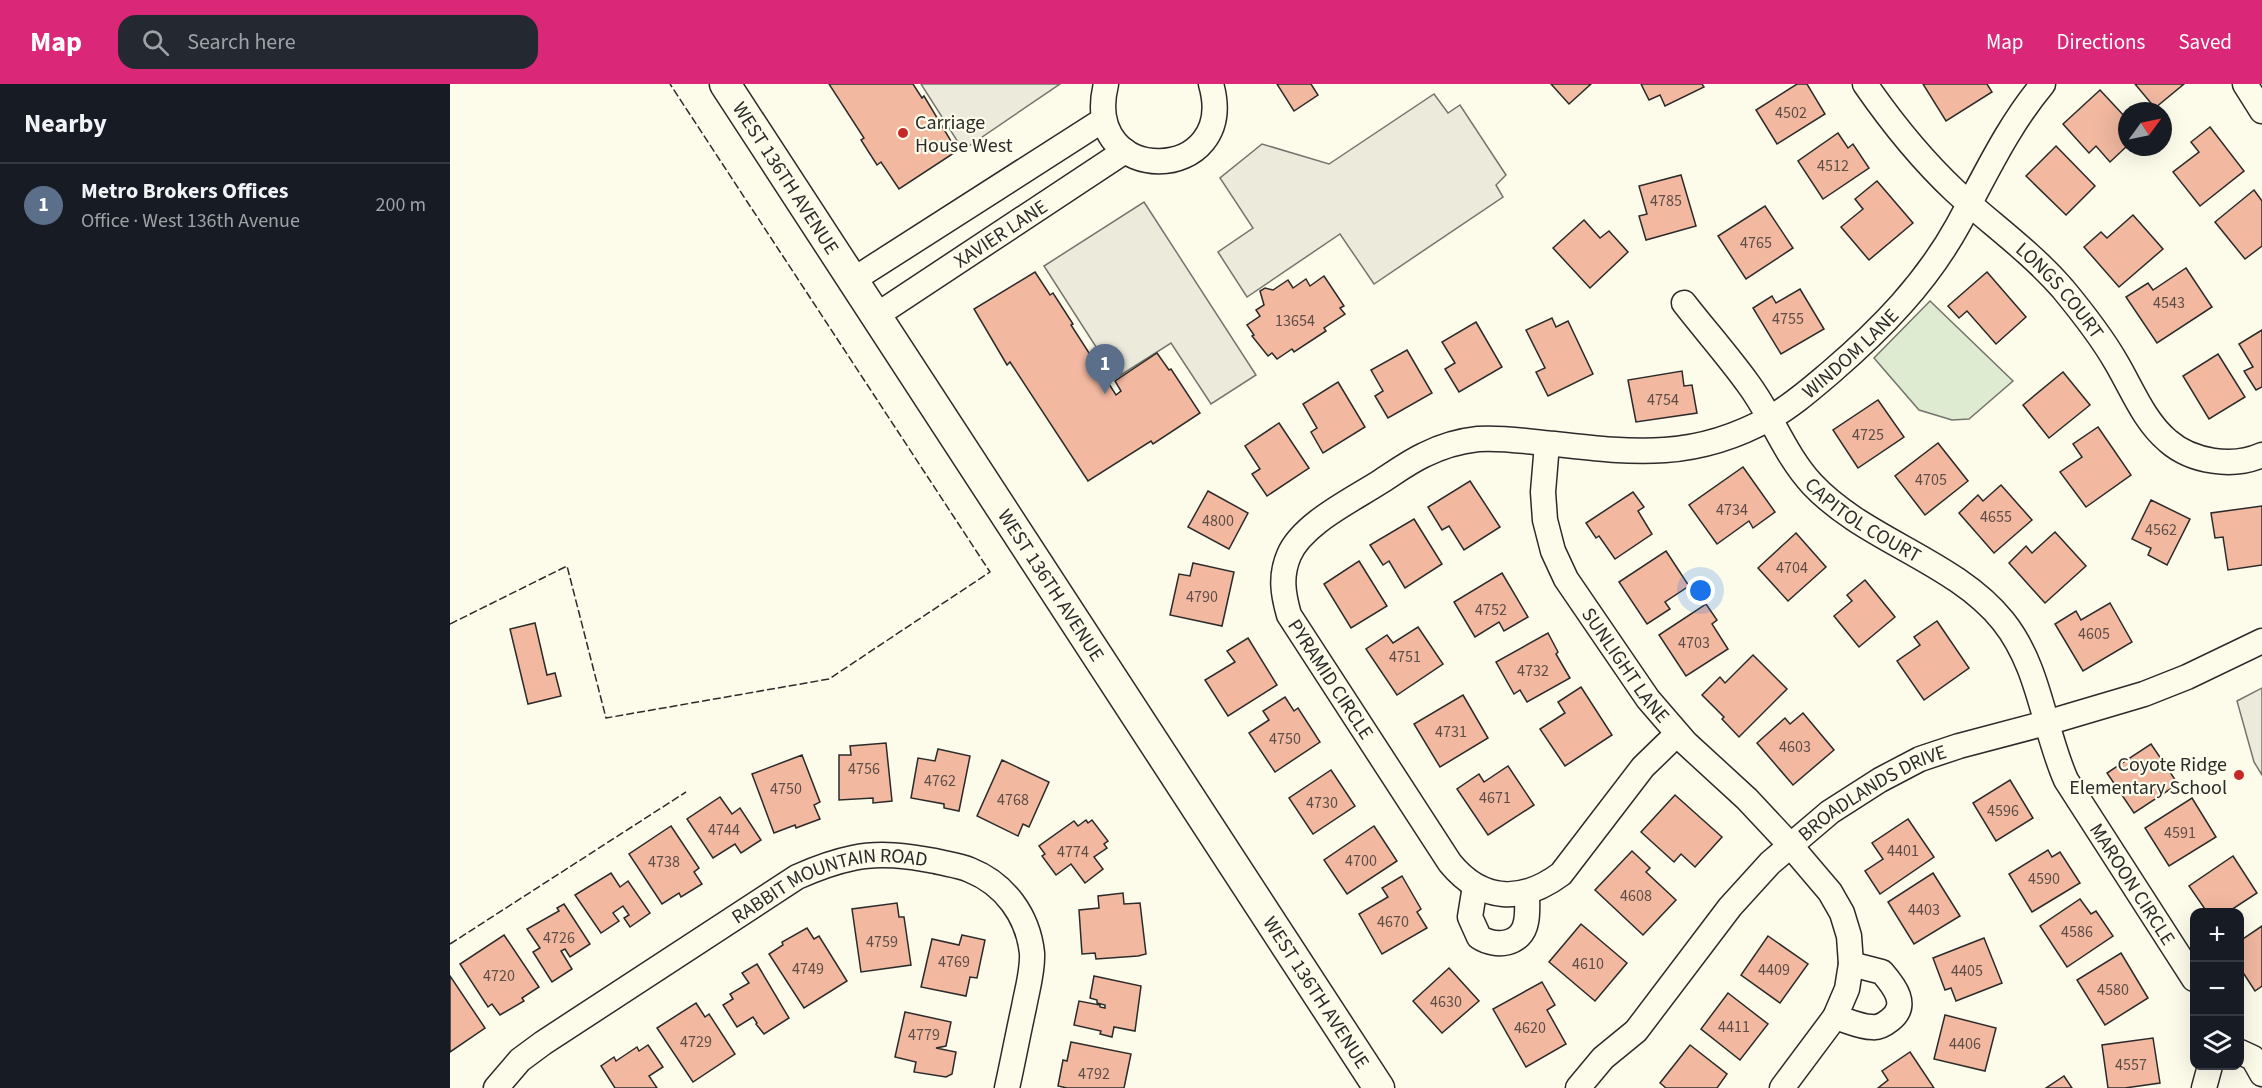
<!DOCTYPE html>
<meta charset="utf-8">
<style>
:root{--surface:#171b24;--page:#242831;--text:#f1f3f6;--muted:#9ea1a6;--line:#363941;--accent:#db2777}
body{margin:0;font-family:"Source Sans 3",sans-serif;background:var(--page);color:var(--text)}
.controls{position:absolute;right:18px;bottom:18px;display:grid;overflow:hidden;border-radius:12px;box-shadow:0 6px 24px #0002}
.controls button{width:54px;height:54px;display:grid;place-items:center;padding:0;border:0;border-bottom:2px solid var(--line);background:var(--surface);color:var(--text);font:30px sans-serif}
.compass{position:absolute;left:1668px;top:18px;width:54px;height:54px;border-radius:50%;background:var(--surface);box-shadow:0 6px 24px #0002;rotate:57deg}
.you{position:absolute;left:1251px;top:507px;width:21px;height:21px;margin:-15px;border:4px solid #fff;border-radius:50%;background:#1a73e8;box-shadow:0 0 0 9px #1a73e833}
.badge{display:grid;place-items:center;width:39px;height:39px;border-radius:50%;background:var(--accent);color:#fff;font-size:20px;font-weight:700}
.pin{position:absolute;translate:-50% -50px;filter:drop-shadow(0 2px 3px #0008)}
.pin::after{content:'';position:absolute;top:32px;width:21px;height:18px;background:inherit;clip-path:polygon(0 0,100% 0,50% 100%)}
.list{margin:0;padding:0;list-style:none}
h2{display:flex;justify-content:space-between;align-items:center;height:78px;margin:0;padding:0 24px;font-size:26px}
h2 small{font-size:20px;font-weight:400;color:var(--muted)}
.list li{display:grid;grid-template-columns:39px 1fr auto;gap:18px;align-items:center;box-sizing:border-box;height:84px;padding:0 24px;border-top:2px solid var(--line)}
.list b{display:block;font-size:22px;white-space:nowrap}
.list p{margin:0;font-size:20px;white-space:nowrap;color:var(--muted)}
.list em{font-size:20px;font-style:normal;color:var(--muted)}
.icon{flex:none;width:33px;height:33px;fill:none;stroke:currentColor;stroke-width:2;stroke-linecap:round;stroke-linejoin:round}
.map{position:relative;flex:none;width:1812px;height:1004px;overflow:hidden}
header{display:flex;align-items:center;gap:36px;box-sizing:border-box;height:84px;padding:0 30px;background:var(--accent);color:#fff}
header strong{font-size:28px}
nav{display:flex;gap:33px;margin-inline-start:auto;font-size:21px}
.search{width:420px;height:54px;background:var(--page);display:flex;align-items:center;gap:15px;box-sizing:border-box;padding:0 21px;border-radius:18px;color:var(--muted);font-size:22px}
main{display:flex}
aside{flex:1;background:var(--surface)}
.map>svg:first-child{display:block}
.green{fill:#deebd1;stroke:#74746e;stroke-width:1.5}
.parking{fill:#eceadb;stroke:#74746e;stroke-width:1.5}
.building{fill:#f2b8a0;stroke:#2b2b2b;stroke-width:1.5}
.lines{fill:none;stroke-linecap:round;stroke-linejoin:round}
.minor-casing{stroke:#2b2b2b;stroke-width:27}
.major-casing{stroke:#2b2b2b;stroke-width:33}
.minor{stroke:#fdfbea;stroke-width:24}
.major{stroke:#fdfbea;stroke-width:30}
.fence{stroke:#2b2b2b;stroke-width:1.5;stroke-dasharray:8 3;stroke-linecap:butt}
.poi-dot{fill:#c62828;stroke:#fdfbea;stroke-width:2}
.labels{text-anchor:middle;stroke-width:4.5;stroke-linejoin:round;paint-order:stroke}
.number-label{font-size:16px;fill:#5d4e48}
.poi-label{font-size:20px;fill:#2b2b2b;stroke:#fdfbea;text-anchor:start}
.street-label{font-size:20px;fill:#2b2b2b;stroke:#fdfbea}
</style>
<header>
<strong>Map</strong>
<div class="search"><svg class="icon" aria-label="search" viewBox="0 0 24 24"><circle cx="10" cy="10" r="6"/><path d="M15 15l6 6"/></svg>Search here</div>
<nav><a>Map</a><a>Directions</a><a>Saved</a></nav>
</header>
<main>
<aside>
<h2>Nearby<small></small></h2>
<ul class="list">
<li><span class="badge" style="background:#5c6f8a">1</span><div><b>Metro Brokers Offices</b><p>Office · West 136th Avenue</p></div><em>200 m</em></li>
</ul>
</aside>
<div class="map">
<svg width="1812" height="1004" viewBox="0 0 1812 1004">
<rect width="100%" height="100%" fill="#fdfbea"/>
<path class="green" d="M1480,217L1563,297L1519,335L1502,336L1469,326L1424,274Z"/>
<g class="parking">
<path d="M471,0H610L513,66Z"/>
<path d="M984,10L998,29L1010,21L1056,91L1046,101L1053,113L924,200L890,150L797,213L768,168L803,144L770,94L812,60L879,80Z"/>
<path d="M694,118L806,291L761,320L721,259L666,294L594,182Z"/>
<path d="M1812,604V691L1804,678L1787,617Z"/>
</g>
<g class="building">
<path d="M379,0H463L472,14L474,12L507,67L449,105L431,78L427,81L411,56L414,54Z"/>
<path d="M827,0H861L868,11L844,27Z"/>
<path d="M1101,0H1141L1119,20Z"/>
<path d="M1191,0H1252L1254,3L1215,22L1210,11L1199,16Z"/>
<path d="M1347,0H1357L1375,30L1327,60L1306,26Z"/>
<path d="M1473,0H1537L1542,8L1496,37Z"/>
<path d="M1685,0H1734L1705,24Z"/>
<path d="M1650,6L1677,35V62L1660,78L1646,62L1639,69L1613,40Z"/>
<path d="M1760,43L1794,87L1750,122L1723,88L1749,68L1741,58Z"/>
<path d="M1388,49L1398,64L1403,60L1419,84L1373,115L1348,77Z"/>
<path d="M1606,62L1645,102L1616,131L1576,92Z"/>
<path d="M1231,91L1246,142L1196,156L1189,132L1197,130L1189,102Z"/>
<path d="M1427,97L1463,139L1419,176L1391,143L1413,125L1405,115Z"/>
<path d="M1804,106L1812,117V162L1795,175L1765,138Z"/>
<path d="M1315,122L1343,164L1296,195L1268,152Z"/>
<path d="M1683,131L1713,165L1669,203L1634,163L1651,148L1657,154Z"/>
<path d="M1134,136L1150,154L1159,147L1178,168L1140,204L1103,164Z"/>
<path d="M1736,184L1762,223L1707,259L1676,213L1698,199L1703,206Z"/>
<path d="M585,188L600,211L603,209L623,240L621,241L666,311L671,307L665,297L707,269L719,286L721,285L750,329L703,360L701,357L638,397L560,278L557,281L524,225Z"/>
<path d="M1537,188L1576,233L1546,260L1517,227L1509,234L1498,222Z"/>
<path d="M874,192L894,222L890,224L895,230L874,244L876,247L844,268L842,265L827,275L822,269L818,272L802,252L804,251L797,241L810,232L806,226L814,221L810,207L815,204L823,206L838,196L843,204L856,195L860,202Z"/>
<path d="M1350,205L1374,245L1331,270L1303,224L1322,212L1326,219Z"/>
<path d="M1102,234L1106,243L1118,237L1143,290L1098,312L1086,288L1095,284L1076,246Z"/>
<path d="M1026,238L1052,283L1009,308L995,285L1005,279L992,258Z"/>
<path d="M1812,246V303L1806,306L1794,287L1803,283L1789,260Z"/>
<path d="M957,266L982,309L938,334L925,312L933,307L921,286Z"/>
<path d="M1768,270L1795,313L1759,335L1733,292Z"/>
<path d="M1232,287L1234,302L1242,301L1247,329L1186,338L1178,296Z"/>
<path d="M1613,288L1640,321L1599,354L1573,321Z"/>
<path d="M888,298L915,343L873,369L861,348L867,344L853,320Z"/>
<path d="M1428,316L1454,353L1408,384L1383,346Z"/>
<path d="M829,339L859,384L817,412L802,390L810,385L795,362Z"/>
<path d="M1648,343L1681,391L1636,423L1610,388L1632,373L1623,360Z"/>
<path d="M1488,359L1518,397L1475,431L1445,392Z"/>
<path d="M1293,383L1325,428L1303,444L1299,437L1267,460L1239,421Z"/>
<path d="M1020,397L1050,443L1014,466L999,442L992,446L978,423Z"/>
<path d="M1551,401L1582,436L1544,469L1509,429L1528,411L1533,417Z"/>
<path d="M758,407L798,429L779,465L738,443Z"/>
<path d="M1183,408L1194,423L1188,427L1202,450L1165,475L1149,452L1146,454L1136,439Z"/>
<path d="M1701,416L1740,435L1717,481L1698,471L1701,464L1682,455Z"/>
<path d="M1812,422V481L1778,486L1773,453L1765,454L1761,429Z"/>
<path d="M964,435L992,480L955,504L939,477L933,481L920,461Z"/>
<path d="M1605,448L1636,482L1595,519L1559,479L1576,462L1582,469Z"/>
<path d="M1346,449L1376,483L1338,517L1308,484Z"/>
<path d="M1216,467L1239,502L1215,518L1220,525L1197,540L1169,498Z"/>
<path d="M909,477L937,522L901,544L874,500Z"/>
<path d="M743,479L784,488L772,542L720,531L729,490L740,492Z"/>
<path d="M1052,489L1078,533L1054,547L1049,538L1025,553L1004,518Z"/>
<path d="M1415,496L1445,533L1409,563L1384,532L1402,517L1397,511Z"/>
<path d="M1660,519L1682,558L1633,587L1605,540L1626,527L1631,536Z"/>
<path d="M1256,520L1267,536L1262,540L1278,565L1236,592L1209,551Z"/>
<path d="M1487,537L1519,584L1474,616L1447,577L1470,561L1464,553Z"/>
<path d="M85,539L97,591L105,589L111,612L78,620L60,545Z"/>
<path d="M968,543L993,580L947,611L916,565L937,551L943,559Z"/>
<path d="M1098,549L1108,568L1106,570L1120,594L1077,618L1070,606L1064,610L1046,578Z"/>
<path d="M798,554L827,601L778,632L755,596L785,578L777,567Z"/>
<path d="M1303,571L1337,605L1289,653L1272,635L1274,633L1252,611L1270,593L1275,599Z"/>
<path d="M1131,603L1162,651L1115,682L1090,645L1115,629L1108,618Z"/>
<path d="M1013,611L1038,654L990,683L964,640Z"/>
<path d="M835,613L844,627L848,624L870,658L825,688L799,649L819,636L813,627Z"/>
<path d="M1353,629L1384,666L1343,701L1307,659L1335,634L1340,640Z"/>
<path d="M436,659L442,717L423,719V714L389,716V671H401L400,662Z"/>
<path d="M1701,660L1728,700L1684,729L1657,689Z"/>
<path d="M488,665L520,672L509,727L494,724V720L461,714L468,674L485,677Z"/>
<path d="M352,671L370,718L364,721L370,735L346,744L345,741L324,749L302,690Z"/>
<path d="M552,676L599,698L579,743L573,740L568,752L527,732Z"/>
<path d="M1058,682L1084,721L1038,751L1007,705L1029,690L1034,698Z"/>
<path d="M881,686L905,722L863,750L839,714Z"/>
<path d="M1560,696L1583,734L1546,757L1523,719Z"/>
<path d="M1225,711L1272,753L1245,783L1231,770L1224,778L1191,748Z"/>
<path d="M270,713L282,730L290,724L311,756L291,769L285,760L263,774L237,735Z"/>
<path d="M1742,714L1766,753L1719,782L1695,744Z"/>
<path d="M1458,735L1484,773L1430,810L1415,787L1433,775L1422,759Z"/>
<path d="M636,736L638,739L642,736L658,757L654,760L657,764L644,773L653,785L635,799L621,780L606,791L592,772L595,770L589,762L624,737L628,742Z"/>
<path d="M221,742L249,784L244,788L252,800L231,813L229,809L212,820L179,770Z"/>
<path d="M924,742L947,777L897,810L874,776Z"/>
<path d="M1598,766L1602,773L1610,768L1630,799L1582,828L1559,790Z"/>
<path d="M1182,767L1200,784L1196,788L1226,816L1193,851L1145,806Z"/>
<path d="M1783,772L1807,809L1778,828H1757L1739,802Z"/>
<path d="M161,789L170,803L178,797L200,829L180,843L174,834L179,831L173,822L163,829L169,837L151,849L125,811Z"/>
<path d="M1483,789L1510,832L1464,860L1438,818Z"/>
<path d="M952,792L971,825L967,828L977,844L932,870L909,830L938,813L932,804Z"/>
<path d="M673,809L674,820L690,819L696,870L688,872L646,875L645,869L632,870L629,826L649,824L648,812Z"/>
<path d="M1630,815L1641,830L1646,827L1663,852L1617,883L1590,842Z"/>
<path d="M447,819L449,833H454L461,881L411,888L402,825Z"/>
<path d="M114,820L140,860L120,873L115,865L111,867L122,885L102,898L83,868L90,864L77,845L109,827L107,824Z"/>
<path d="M1131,840L1177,879L1145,917L1099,878Z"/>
<path d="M1812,842V902L1805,907L1790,884V857Z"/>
<path d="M357,844L364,855L369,852L397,897L354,924L319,870L333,861L332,858Z"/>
<path d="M54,851L89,903L72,914L74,917L50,931L42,920L38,923L10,880Z"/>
<path d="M512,851L535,856L527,894L520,893L516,912L471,903L482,855L509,861Z"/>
<path d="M1318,852L1358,880L1330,919L1291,891Z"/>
<path d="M1534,854L1552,899L1506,917L1501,904L1495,906L1483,874Z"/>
<path d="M1671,869L1698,914L1655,941L1627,896Z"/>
<path d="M307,880L339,934L314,950L306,940L307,939L303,933L287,943L273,921L283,915L280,910L299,899L292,889Z"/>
<path d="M999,884L1029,917L992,949L963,917Z"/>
<path d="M0,892L35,944L0,968Z"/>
<path d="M644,892L691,902L685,947L664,943L662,953L650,950L651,947L624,941L629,917L650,921V923L655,924V921L647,919V916L640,914Z"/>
<path d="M1092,898L1105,921L1097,926L1116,960L1076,983L1043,925Z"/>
<path d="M1278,909L1318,940L1290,976L1251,945Z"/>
<path d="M246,919L255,933L259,930L285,970L243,998L207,944Z"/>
<path d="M455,928L501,938L496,962L486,964L506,968L502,990L496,993L464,988L466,978L445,973Z"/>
<path d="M1495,931L1546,944L1535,987L1484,975Z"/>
<path d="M1703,954L1710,999L1675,1004H1658L1652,961Z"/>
<path d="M621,958L681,970L674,1004H617L608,1002L613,976L617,977Z"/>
<path d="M198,961L213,983L199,992L207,1004H165L151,982L164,973L166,977L187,963L189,967Z"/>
<path d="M1240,961L1277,990L1267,1004H1216L1210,999Z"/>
<path d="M1460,968L1484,1004H1428L1438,996L1432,987Z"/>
<path d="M1614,992L1622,1004H1596Z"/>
</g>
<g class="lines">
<g class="minor-casing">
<g id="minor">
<path d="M656,0C630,105 790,101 761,0"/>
<path id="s1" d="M1415,0C1442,39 1471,75 1505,107C1541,140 1581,168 1613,205C1632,228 1651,252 1666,278C1682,305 1694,337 1718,357C1742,378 1783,384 1812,371"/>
<path d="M1795,0L1812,27"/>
<path d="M403,196L653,36"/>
<path id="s2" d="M1234,219C1255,246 1279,273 1299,301C1322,332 1335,371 1362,400C1414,456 1505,477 1553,537C1590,583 1593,644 1616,696L1744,895"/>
<path id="s3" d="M427,231L675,67"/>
<path id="s4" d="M1097,360L1093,408L1095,436L1103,467L1116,495L1198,615L1236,659L1297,715L1340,761L1380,808L1392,829L1399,852L1401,880L1397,905L1385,933L1332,1004"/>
<path id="s5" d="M1227,650L1193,683L1111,790C1072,819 1032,818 1000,779L839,531C833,510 830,492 839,471C852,440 902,416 930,398C944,389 959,378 974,371C990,363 1009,357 1028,355C1053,353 1079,358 1105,360C1185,369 1245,376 1320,334C1342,322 1362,304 1381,288C1431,245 1476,199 1508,141C1535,92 1557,43 1593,0"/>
<path d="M1025,802L1020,833L1029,853C1046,864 1072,861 1076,838C1078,829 1077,818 1077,809"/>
<path d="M1385,933C1396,936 1410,943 1422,943C1428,944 1435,940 1440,936C1459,921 1445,903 1432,888L1401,880"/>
<path d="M1790,968L1803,974L1812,990"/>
<path id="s6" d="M46,1004L70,976L93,959L347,793C365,785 383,778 403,774C430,768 458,772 485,777C496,780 509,781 520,786C555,800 578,832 582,869C583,887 577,906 574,923C568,950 563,977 557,1004"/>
<path id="s7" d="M1128,1004L1153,974L1186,947L1280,823L1320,779L1380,728L1430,696L1470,675L1509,662L1596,639L1694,610L1737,593L1812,557"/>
<path d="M1754,1004L1760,982"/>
</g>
</g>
<g class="major-casing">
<g id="major">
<path id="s8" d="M275,0L929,1004"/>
</g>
</g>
<use href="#minor" class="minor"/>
<use href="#major" class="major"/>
<g class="fence">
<path d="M0,540L117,482L156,634L379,595L540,488L220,0"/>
<path d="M0,860L236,708"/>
</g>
</g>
<g class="poi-dot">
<circle cx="453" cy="49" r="6"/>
<circle cx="1789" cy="691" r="6"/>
</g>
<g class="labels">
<g class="number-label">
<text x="1341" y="34">4502</text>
<text x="1383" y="87">4512</text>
<text x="1216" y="122">4785</text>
<text x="1306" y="164">4765</text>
<text x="1719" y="224">4543</text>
<text x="1338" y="240">4755</text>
<text x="845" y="242">13654</text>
<text x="1213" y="321">4754</text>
<text x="1418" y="356">4725</text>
<text x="1481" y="401">4705</text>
<text x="1282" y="431">4734</text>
<text x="1546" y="438">4655</text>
<text x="768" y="442">4800</text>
<text x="1711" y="451">4562</text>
<text x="1342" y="489">4704</text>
<text x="752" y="518">4790</text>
<text x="1041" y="531">4752</text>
<text x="1644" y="555">4605</text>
<text x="1244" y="564">4703</text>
<text x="955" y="578">4751</text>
<text x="1083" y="592">4732</text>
<text x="1001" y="653">4731</text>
<text x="835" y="660">4750</text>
<text x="1345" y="668">4603</text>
<text x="414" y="690">4756</text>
<text x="490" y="702">4762</text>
<text x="336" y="710">4750</text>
<text x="1045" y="719">4671</text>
<text x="563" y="721">4768</text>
<text x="872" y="724">4730</text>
<text x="1553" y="732">4596</text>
<text x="274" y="751">4744</text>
<text x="1730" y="754">4591</text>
<text x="1453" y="772">4401</text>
<text x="623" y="773">4774</text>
<text x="911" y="782">4700</text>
<text x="214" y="783">4738</text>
<text x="1594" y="800">4590</text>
<text x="1186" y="817">4608</text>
<text x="1474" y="831">4403</text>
<text x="943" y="843">4670</text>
<text x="1627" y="853">4586</text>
<text x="109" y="859">4726</text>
<text x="432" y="863">4759</text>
<text x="504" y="883">4769</text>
<text x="1138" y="885">4610</text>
<text x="358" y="890">4749</text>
<text x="1324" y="891">4409</text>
<text x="1517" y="892">4405</text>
<text x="49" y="897">4720</text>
<text x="1663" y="911">4580</text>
<text x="996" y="923">4630</text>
<text x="1284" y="948">4411</text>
<text x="1080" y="949">4620</text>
<text x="474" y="956">4779</text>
<text x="246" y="963">4729</text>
<text x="1515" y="965">4406</text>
<text x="1681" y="986">4557</text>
<text x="644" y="995">4792</text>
</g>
<g class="poi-label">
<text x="465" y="45">Carriage<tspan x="465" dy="23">House West</tspan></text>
<text x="1777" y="687" text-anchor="end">Coyote Ridge<tspan x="1777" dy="23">Elementary School</tspan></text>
</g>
<g class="street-label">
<text dy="7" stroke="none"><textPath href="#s8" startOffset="112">WEST 136TH AVENUE</textPath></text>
<text dy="7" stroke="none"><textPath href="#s3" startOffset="148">XAVIER LANE</textPath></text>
<text dy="7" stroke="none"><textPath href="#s1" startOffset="285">LONGS COURT</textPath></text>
<text dy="7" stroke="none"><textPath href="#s5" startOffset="1293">WINDOM LANE</textPath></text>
<text dy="7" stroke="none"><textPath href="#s2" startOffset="285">CAPITOL COURT</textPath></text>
<text dy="7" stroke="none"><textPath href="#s8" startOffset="598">WEST 136TH AVENUE</textPath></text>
<text dy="7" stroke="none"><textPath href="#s4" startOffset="244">SUNLIGHT LANE</textPath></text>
<text transform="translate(881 595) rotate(57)" y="7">PYRAMID CIRCLE</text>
<text dy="7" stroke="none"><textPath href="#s7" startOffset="422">BROADLANDS DRIVE</textPath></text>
<text dy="7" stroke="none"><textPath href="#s2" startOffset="754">MAROON CIRCLE</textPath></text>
<text dy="7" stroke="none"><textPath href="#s6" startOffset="398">RABBIT MOUNTAIN ROAD</textPath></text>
<text dy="7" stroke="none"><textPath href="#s8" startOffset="1084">WEST 136TH AVENUE</textPath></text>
</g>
</g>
</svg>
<div class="controls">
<button>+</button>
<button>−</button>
<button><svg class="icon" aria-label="layers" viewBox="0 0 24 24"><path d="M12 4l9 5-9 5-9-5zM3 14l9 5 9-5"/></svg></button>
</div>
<svg class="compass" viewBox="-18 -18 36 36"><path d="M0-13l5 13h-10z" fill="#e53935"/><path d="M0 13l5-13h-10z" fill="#9ea1a6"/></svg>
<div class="you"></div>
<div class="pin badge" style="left:655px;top:310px;background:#5c6f8a">1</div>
</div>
</main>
